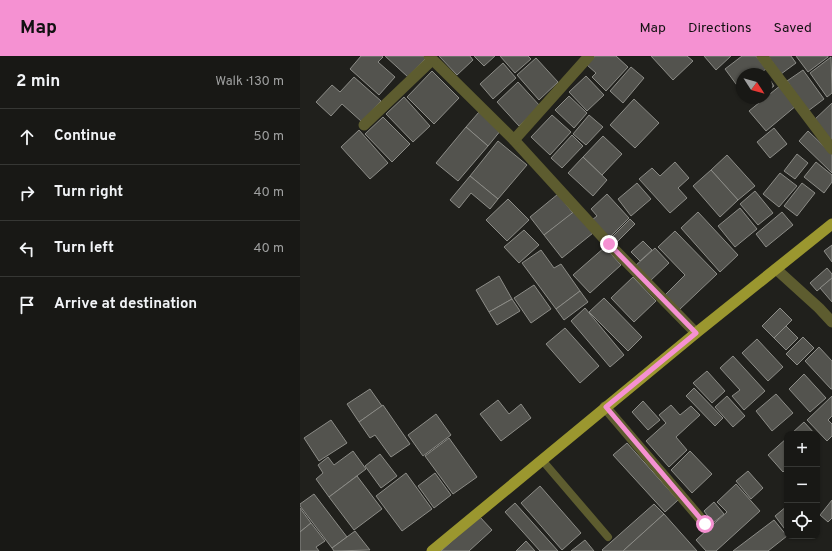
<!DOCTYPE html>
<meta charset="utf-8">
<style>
:root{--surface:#181815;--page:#21211e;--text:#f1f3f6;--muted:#9fa0a0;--line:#363734;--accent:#f591d2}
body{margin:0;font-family:Overpass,sans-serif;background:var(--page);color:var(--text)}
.controls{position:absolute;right:12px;bottom:12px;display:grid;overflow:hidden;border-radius:8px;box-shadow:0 1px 3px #0004}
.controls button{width:36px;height:36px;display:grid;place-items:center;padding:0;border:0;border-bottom:1px solid var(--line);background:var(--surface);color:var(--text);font:20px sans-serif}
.compass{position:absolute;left:436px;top:12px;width:36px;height:36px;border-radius:50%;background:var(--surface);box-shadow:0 1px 3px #0004;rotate:126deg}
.stop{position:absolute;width:12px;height:12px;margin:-9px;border:3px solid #f591d2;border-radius:50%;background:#fff}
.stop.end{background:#f591d2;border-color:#fff;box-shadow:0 1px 4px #0008}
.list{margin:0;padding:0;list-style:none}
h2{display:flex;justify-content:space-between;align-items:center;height:52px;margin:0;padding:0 16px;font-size:17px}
h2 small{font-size:13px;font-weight:400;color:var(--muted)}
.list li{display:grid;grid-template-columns:26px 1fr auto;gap:12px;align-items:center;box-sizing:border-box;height:56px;padding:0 16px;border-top:1px solid var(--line)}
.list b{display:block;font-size:15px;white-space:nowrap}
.list em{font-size:13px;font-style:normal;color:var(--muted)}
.icon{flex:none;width:22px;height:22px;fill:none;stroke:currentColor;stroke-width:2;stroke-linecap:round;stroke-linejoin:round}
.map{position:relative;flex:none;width:532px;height:495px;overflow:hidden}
header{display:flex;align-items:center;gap:24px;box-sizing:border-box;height:56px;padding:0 20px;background:var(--accent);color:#111}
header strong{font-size:19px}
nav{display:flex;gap:22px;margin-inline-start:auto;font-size:14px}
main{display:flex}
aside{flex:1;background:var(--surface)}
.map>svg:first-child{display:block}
.building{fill:#53534e;stroke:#8c8c87}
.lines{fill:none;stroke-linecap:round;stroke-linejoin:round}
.service{stroke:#5d5c2f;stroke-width:8}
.minor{stroke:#5d5c2f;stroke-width:11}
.primary{stroke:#9b972f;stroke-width:11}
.route{stroke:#f591d2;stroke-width:5}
</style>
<header>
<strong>Map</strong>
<nav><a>Map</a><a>Directions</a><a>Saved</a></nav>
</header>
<main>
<aside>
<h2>2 min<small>Walk · 130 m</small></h2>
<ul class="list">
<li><svg class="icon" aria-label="ahead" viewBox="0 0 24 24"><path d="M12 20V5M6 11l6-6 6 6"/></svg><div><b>Continue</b></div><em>50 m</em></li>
<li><svg class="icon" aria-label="right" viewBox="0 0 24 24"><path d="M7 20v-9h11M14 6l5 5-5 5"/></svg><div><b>Turn right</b></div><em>40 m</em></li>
<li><svg class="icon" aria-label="left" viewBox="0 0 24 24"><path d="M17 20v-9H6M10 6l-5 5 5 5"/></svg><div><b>Turn left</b></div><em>40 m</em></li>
<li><svg class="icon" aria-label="arrive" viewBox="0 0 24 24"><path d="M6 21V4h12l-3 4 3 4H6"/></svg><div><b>Arrive at destination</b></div></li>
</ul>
</aside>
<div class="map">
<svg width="532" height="495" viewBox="0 0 532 495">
<rect width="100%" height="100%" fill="#20201c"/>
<g class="building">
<path d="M61,0H82L83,1L78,6L95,21L79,39L50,13Z"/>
<path d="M85,0H123L126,2L108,21Z"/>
<path d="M139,0H170L173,4L157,19Z"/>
<path d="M174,0H195L184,10Z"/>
<path d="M200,0H228L231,3L215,17Z"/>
<path d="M295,0H316L328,11L306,35L292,21L296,17L287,9Z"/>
<path d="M351,0H387L393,5L373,24Z"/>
<path d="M404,0H431L416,14Z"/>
<path d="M442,0H456L466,13L459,18H442V30L439,32L425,13Z"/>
<path d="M468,0H491L496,7L481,18Z"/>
<path d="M496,0H528V1L508,16Z"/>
<path d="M531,1L532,37L527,41L510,17Z"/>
<path d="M236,2L258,26L239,44L217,19Z"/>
<path d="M203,7L216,22L193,43L180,28Z"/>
<path d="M331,11L344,22L323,47L310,35Z"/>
<path d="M503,14L524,43L508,55L487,25Z"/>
<path d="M132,15L159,42L134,68L107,41Z"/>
<path d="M466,18L474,30L466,36Z"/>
<path d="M286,20L304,39L287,55L269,36Z"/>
<path d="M54,21L81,45L62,66L42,48L31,60L16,46L32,29L40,36Z"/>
<path d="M218,26L240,50L219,70L197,46Z"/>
<path d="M481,29L497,49L466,75L449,55Z"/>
<path d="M269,40L287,57L274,72L255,54Z"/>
<path d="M104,41L130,70L113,86L86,58Z"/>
<path d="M334,43L359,67L335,92L310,69Z"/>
<path d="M532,47V85L513,65Z"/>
<path d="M179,56L201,74L188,90L166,71Z"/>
<path d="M252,59L271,76L250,99L231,81Z"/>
<path d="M289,59L303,71L286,89L273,78Z"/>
<path d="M83,61L110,88L92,106L65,78Z"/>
<path d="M166,71L188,90L158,125L136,107Z"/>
<path d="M474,72L487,88L470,102L457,86Z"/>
<path d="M59,74L88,107L70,123L41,91Z"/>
<path d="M508,75L532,98V117L499,85Z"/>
<path d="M272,79L283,90L262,112L251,102Z"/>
<path d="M303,80L322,98L302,119L283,101Z"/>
<path d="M198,85L227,109L198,143L170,120Z"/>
<path d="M497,98L508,107L495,123L484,115Z"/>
<path d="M427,99L455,130L438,144L411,114Z"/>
<path d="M283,101L307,124L293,140L268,117Z"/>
<path d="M375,106L389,122L378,132L387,142L370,157L339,123L352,112L360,120Z"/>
<path d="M516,106L532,119V126L524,137L504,121Z"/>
<path d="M411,114L438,144L420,161L393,130Z"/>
<path d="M480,117L497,130L479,151L463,138Z"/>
<path d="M170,120L198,143L190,153L171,137L159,152L150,144Z"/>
<path d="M337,127L351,143L331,160L318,143Z"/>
<path d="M502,127L515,137L497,160L484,150Z"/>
<path d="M455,135L473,157L458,169L440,148Z"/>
<path d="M258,138L273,157L244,179L230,161Z"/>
<path d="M307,138L329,162L309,182L292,164L297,160L291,153Z"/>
<path d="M208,143L229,164L207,185L186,164Z"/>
<path d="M440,152L457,173L435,191L418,170Z"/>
<path d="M276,154L293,177L262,202L244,179Z"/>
<path d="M398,156L438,199L420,216L381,172Z"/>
<path d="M482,156L493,169L466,191L456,178Z"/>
<path d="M330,163L335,168L316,187L311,182Z"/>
<path d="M224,174L239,189L219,207L204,191Z"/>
<path d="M375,175L417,218L379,254L365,239L385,219L358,191Z"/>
<path d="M343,185L352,194L340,205L331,196Z"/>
<path d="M532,189V206L524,195Z"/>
<path d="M305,191L321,209L290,237L273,219Z"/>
<path d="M355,192L369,207L349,226L335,210Z"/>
<path d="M241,194L254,212L261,208L280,235L256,253L222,207Z"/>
<path d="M527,212L532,218V222L517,235L510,227Z"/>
<path d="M199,220L212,243L189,256L176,234Z"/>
<path d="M333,221L356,245L334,266L311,242Z"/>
<path d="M532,222V246L520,232Z"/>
<path d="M234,229L251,253L231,267L214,242Z"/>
<path d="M280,235L288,246L264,264L256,253Z"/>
<path d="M304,242L342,281L328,295L289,256Z"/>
<path d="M212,243L220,255L197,269L189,256Z"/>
<path d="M285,252L324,299L310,311L271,265Z"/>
<path d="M480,252L492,264L474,282L462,270Z"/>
<path d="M486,270L498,282L486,294L474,282Z"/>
<path d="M265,272L299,310L280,327L246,288Z"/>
<path d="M503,281L514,292L497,309L486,298Z"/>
<path d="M457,283L483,311L468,325L442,297Z"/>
<path d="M519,291L532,305V333H531L505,305Z"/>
<path d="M433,300L465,335L444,354L432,340L440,334L420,312Z"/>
<path d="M407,315L425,335L412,347L393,327Z"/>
<path d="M504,318L526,342L510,356L489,333Z"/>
<path d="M394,332L423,362L415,370L386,340Z"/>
<path d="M70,333L82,350L59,366L47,348Z"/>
<path d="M476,338L493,357L472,375L456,355Z"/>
<path d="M427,340L445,360L433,371L415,351Z"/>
<path d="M532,340V360L528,364L532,368V380L527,385L507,364Z"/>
<path d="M198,344L209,358L221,348L231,362L201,385L180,358Z"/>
<path d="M343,345L360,364L348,374L332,356Z"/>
<path d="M83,349L110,388L91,401L75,379L70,382L59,366Z"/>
<path d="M371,349L380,359L391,350L400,359L376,381L387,394L369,411L346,385L366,367L359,359Z"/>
<path d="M136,358L151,379L123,400L108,379Z"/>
<path d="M31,364L47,387L19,405L4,382Z"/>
<path d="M504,366L515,378H491Z"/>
<path d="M149,382L177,421L153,438L125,400Z"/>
<path d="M487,382V412L483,416L468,399Z"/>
<path d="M327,387L378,444L365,456L313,399Z"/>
<path d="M53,395L66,413L29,441L16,423L23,417L18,409L28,401L34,409Z"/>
<path d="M390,395L412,418L392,437L371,414Z"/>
<path d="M80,398L97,420L81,432L65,410Z"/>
<path d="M448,415L463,432L451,443L436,425Z"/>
<path d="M106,417L132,453L102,475L76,440Z"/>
<path d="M135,417L151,439L134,452L118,430Z"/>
<path d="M57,420L82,453L54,474L29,441Z"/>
<path d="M436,428L460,455L416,495H406L396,484L427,456L417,446Z"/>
<path d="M240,430L281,477L262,494L221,447Z"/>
<path d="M14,438L47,481L32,492L0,450V448Z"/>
<path d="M532,444V462L528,466L520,459Z"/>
<path d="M414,446L424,458L413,467L404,455Z"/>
<path d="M215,447L258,495H240L205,456Z"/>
<path d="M354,448L364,458L323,495H303L302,494Z"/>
<path d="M487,450V476L475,460Z"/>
<path d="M0,452L11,467L0,476Z"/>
<path d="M364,458L397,495H323Z"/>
<path d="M179,460L192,474L169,495H141Z"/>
<path d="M474,464L487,480L468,495H433Z"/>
<path d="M11,467L25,485L16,491L19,495H0V476Z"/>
<path d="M55,475L70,494L34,495L32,492Z"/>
<path d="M285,484L294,495H271Z"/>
<path d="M226,485L235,495H216Z"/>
</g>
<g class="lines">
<path class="service" d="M242,404L308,481"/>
<g class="minor">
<path d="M129,0L214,84L309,188L396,277"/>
<path d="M462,0L532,93"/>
<path d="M64,69L132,4"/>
<path d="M214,84L289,0"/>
<path d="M476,213L519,252L532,266"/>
<path d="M305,351L405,468"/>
</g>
<path class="primary" d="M132,495L396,277L532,168"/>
</g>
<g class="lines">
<path class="route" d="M309,188L396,277L306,351L405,468"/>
</g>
</svg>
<div class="controls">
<button>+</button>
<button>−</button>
<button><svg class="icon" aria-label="locate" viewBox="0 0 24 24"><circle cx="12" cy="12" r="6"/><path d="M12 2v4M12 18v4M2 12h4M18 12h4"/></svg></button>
</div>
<svg class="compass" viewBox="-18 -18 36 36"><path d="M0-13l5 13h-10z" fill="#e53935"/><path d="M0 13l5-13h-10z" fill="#9fa0a0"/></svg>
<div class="stop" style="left:405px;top:468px"></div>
<div class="stop end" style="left:309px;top:188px"></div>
</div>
</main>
